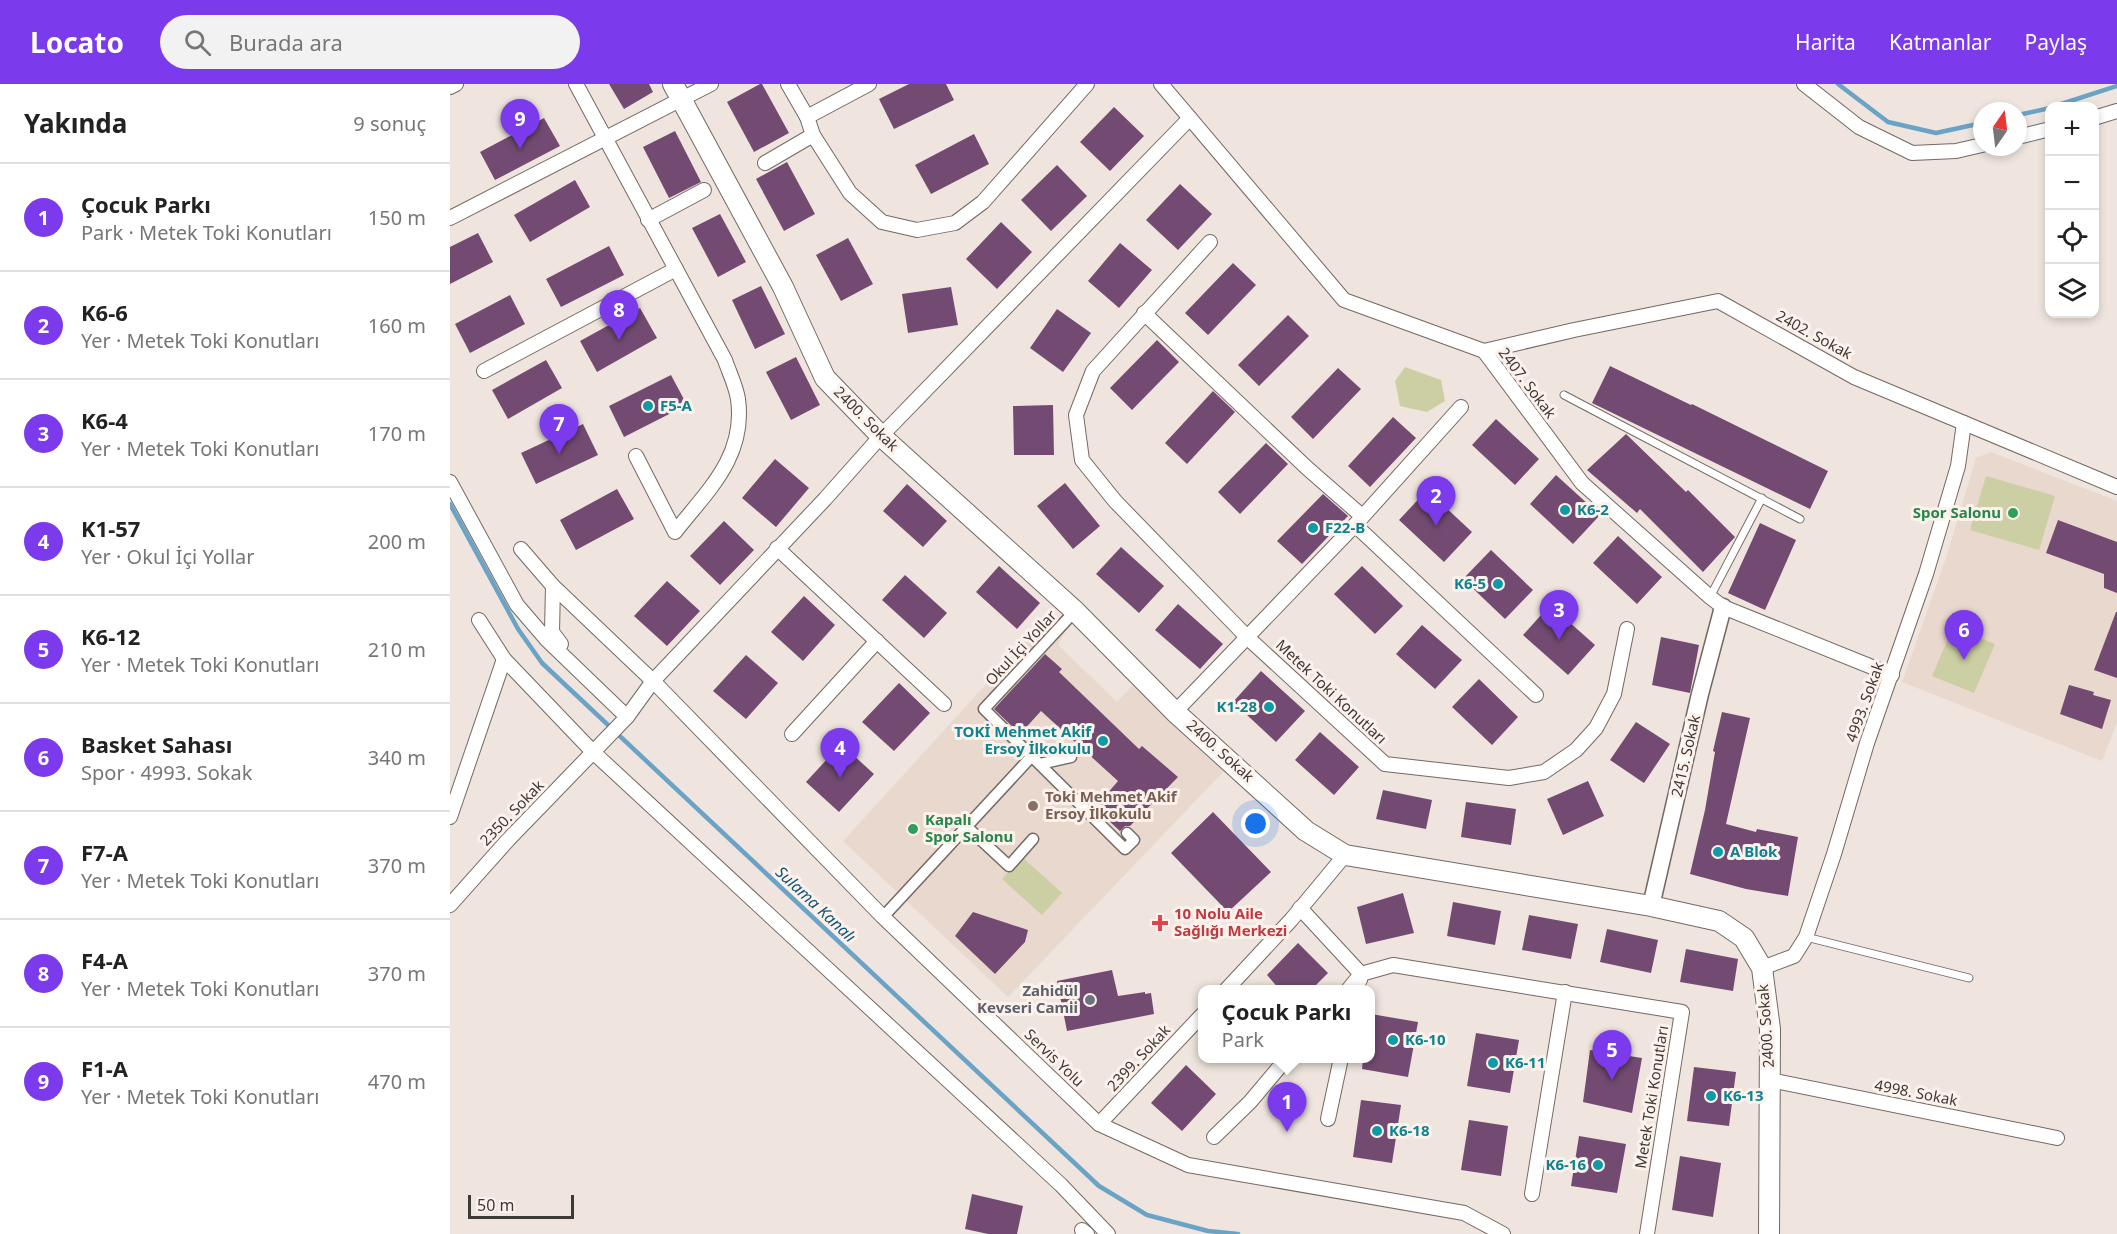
<!DOCTYPE html>
<html lang="tr">
<meta charset="utf-8">
<style>
:root{--surface:#fff;--page:#f2f2f2;--text:#222;--muted:#767676;--line:#e0e0e0;--accent:#7c3aed}
body{margin:0;font-family:"Noto Sans",sans-serif;background:var(--page);color:var(--text)}
.controls{position:absolute;right:18px;top:18px;display:grid;overflow:hidden;border-radius:12px;box-shadow:0 3px 9px #0003}
.controls button{width:54px;height:54px;display:grid;place-items:center;padding:0;border:0;border-bottom:2px solid var(--line);background:var(--surface);color:var(--text);font:30px sans-serif}
.compass{position:absolute;left:1523px;top:18px;width:54px;height:54px;border-radius:50%;background:var(--surface);box-shadow:0 3px 9px #0003;rotate:14deg}
.scale{position:absolute;left:18px;bottom:15px;width:106px;box-sizing:border-box;padding-left:6px;border:3px solid #3d3936;border-top:0;font-size:16px;line-height:21px;white-space:nowrap;color:#3d3936;-webkit-text-stroke:4px #fdf2eb;paint-order:stroke}
.you{position:absolute;left:806px;top:740px;width:21px;height:21px;margin:-15px;border:4px solid #fff;border-radius:50%;background:#1a73e8;box-shadow:0 0 0 9px #1a73e833}
.badge{display:grid;place-items:center;width:39px;height:39px;border-radius:50%;background:var(--accent);color:#fff;font-size:20px;font-weight:700}
.pin{position:absolute;translate:-50% -50px;filter:drop-shadow(0 2px 3px #0008)}
.pin::after{content:'';position:absolute;top:32px;width:21px;height:18px;background:inherit;clip-path:polygon(0 0,100% 0,50% 100%)}
.popup{position:absolute;left:748px;top:901px;width:177px;height:78px;box-sizing:border-box;display:grid;place-content:center;border-radius:12px;background:var(--surface);filter:drop-shadow(0 2px 4px #0005);font-size:20px;white-space:nowrap;color:var(--muted)}
.popup b{font-size:22px;color:var(--text)}
.popup::after{content:'';position:absolute;left:50%;top:100%;margin-left:-12px;border:12px solid transparent;border-top-color:var(--surface)}
.list{margin:0;padding:0;list-style:none}
h2{display:flex;justify-content:space-between;align-items:center;height:78px;margin:0;padding:0 24px;font-size:26px}
h2 small{font-size:20px;font-weight:400;color:var(--muted)}
.list li{display:grid;grid-template-columns:39px 1fr auto;gap:18px;align-items:center;box-sizing:border-box;height:108px;padding:0 24px;border-top:2px solid var(--line)}
.list b{display:block;font-size:22px;white-space:nowrap}
.list p{margin:0;font-size:20px;white-space:nowrap;color:var(--muted)}
.list em{font-size:20px;font-style:normal;color:var(--muted)}
.icon{flex:none;width:33px;height:33px;fill:none;stroke:currentColor;stroke-width:2;stroke-linecap:round;stroke-linejoin:round}
.map{position:relative;flex:none;width:1667px;height:1150px;overflow:hidden}
header{display:flex;align-items:center;gap:36px;box-sizing:border-box;height:84px;padding:0 30px;background:var(--accent);color:#fff}
header strong{font-size:28px}
nav{display:flex;gap:33px;margin-inline-start:auto;font-size:21px}
.search{width:420px;height:54px;background:var(--page);display:flex;align-items:center;gap:15px;box-sizing:border-box;padding:0 21px;border-radius:33px;color:var(--muted);font-size:22px}
main{display:flex}
aside{flex:1;background:var(--surface)}
.map>svg:first-child{display:block}
.built{fill:#e9d8cd}
.green{fill:#cccfa3}
.lines{fill:none;stroke-linecap:round;stroke-linejoin:round}
.stream{stroke:#6aa3c5;stroke-width:4.5}
.building{fill:#734b72}
.service-casing{stroke:#726963;stroke-width:9}
.pedestrian-casing{stroke:#726963;stroke-width:13}
.minor-casing{stroke:#726963;stroke-width:16}
.tertiary-casing{stroke:#726963;stroke-width:19}
.secondary-casing{stroke:#726963;stroke-width:22}
.service{stroke:#fff;stroke-width:7}
.pedestrian{stroke:#fff;stroke-width:10}
.minor{stroke:#fff;stroke-width:14}
.tertiary{stroke:#fff;stroke-width:16}
.secondary{stroke:#fff;stroke-width:20}
.culture-dot{fill:#0f9aa8;stroke:#fdf2eb;stroke-width:2}
.leisure-dot{fill:#2e9e5b;stroke:#fdf2eb;stroke-width:2}
.education-dot{fill:#8d6e63;stroke:#fdf2eb;stroke-width:2}
.health-dot{fill:#e0444e;stroke:#fdf2eb;stroke-width:2}
.worship-dot{fill:#6b7280;stroke:#fdf2eb;stroke-width:2}
.labels{text-anchor:middle;stroke-width:6;stroke-linejoin:round;paint-order:stroke}
.street-label{font-size:15px;fill:#3d3936;stroke:#fdf2eb}
.culture-label{font-size:15px;font-weight:bold;fill:#0d838f;stroke:#fdf2eb;text-anchor:start}
.leisure-label{font-size:15px;font-weight:bold;fill:#27864d;stroke:#fdf2eb;text-anchor:end}
.education-label{font-size:15px;font-weight:bold;fill:#785e54;stroke:#fdf2eb;text-anchor:start}
.health-label{font-size:15px;font-weight:bold;fill:#be3a42;stroke:#fdf2eb;text-anchor:start}
.worship-label{font-size:15px;font-weight:bold;fill:#5b616d;stroke:#fdf2eb;text-anchor:end}
.water-label{font-size:16px;font-style:italic;fill:#0e5779;stroke:#fdf2eb}
</style>
<header>
<strong>Locato</strong>
<div class="search"><svg class="icon" aria-label="search" viewBox="0 0 24 24"><circle cx="10" cy="10" r="6"/><path d="M15 15l6 6"/></svg>Burada ara</div>
<nav><a>Harita</a><a>Katmanlar</a><a>Paylaş</a></nav>
</header>
<main>
<aside>
<h2>Yakında<small>9 sonuç</small></h2>
<ul class="list">
<li><span class="badge">1</span><div><b>Çocuk Parkı</b><p>Park · Metek Toki Konutları</p></div><em>150 m</em></li>
<li><span class="badge">2</span><div><b>K6-6</b><p>Yer · Metek Toki Konutları</p></div><em>160 m</em></li>
<li><span class="badge">3</span><div><b>K6-4</b><p>Yer · Metek Toki Konutları</p></div><em>170 m</em></li>
<li><span class="badge">4</span><div><b>K1-57</b><p>Yer · Okul İçi Yollar</p></div><em>200 m</em></li>
<li><span class="badge">5</span><div><b>K6-12</b><p>Yer · Metek Toki Konutları</p></div><em>210 m</em></li>
<li><span class="badge">6</span><div><b>Basket Sahası</b><p>Spor · 4993. Sokak</p></div><em>340 m</em></li>
<li><span class="badge">7</span><div><b>F7-A</b><p>Yer · Metek Toki Konutları</p></div><em>370 m</em></li>
<li><span class="badge">8</span><div><b>F4-A</b><p>Yer · Metek Toki Konutları</p></div><em>370 m</em></li>
<li><span class="badge">9</span><div><b>F1-A</b><p>Yer · Metek Toki Konutları</p></div><em>470 m</em></li>
</ul>
</aside>
<div class="map">
<svg width="1667" height="1150" viewBox="0 0 1667 1150">
<rect width="100%" height="100%" fill="#efe5de"/>
<g class="built">
<path d="M1541,368L1667,417V639L1652,677L1452,598L1497,471L1526,374Z"/>
<path d="M602,528L617,544L608,561L667,618L683,601L774,687L558,913L393,757Z"/>
</g>
<g class="green">
<path d="M955,283L991,296L995,317L977,328L950,322L945,297Z"/>
<path d="M1536,392L1605,412L1589,466L1520,446Z"/>
<path d="M1503,543L1545,560L1524,609L1482,592Z"/>
<path d="M572,773L612,809L592,831L552,795Z"/>
</g>
<g class="lines">
<g class="stream">
<path d="M1388,0L1438,38L1486,49L1532,39"/>
<path d="M1605,22L1667,2"/>
<path d="M1568,31L1600,24"/>
<path d="M0,420L68,545L92,579L649,1102L697,1131L758,1147L788,1150"/>
</g>
</g>
<g class="building">
<path d="M159,0H199L203,8L174,25Z"/>
<path d="M310,0H312L339,49L304,68L277,18Z"/>
<path d="M459,0H496L504,16L444,45L429,15Z"/>
<path d="M664,23L694,52L660,87L630,58Z"/>
<path d="M94,34L110,62L45,96L30,68Z"/>
<path d="M225,47L251,98L219,114L193,63Z"/>
<path d="M524,50L539,80L481,110L465,81Z"/>
<path d="M337,78L365,130L334,147L306,95Z"/>
<path d="M607,81L637,112L601,147L571,116Z"/>
<path d="M125,96L140,123L80,158L64,131Z"/>
<path d="M730,100L762,130L728,166L696,136Z"/>
<path d="M270,130L296,178L268,193L242,144Z"/>
<path d="M551,138L582,168L547,205L516,175Z"/>
<path d="M28,149L43,178L0,200V163Z"/>
<path d="M398,154L423,200L391,217L366,171Z"/>
<path d="M670,159L702,186L669,224L638,197Z"/>
<path d="M159,162L174,191L111,223L96,195Z"/>
<path d="M783,179L806,201L758,251L735,229Z"/>
<path d="M311,202L335,250L305,265L282,216Z"/>
<path d="M501,203L508,241L458,249L452,210Z"/>
<path d="M60,211L75,240L20,269L5,240Z"/>
<path d="M190,224L207,254L147,288L130,257Z"/>
<path d="M607,225L641,249L613,288L580,264Z"/>
<path d="M838,231L859,252L809,302L788,281Z"/>
<path d="M707,256L729,278L682,326L660,304Z"/>
<path d="M346,273L370,321L341,336L316,288Z"/>
<path d="M96,276L112,304L58,335L42,306Z"/>
<path d="M1160,282L1241,321L1242,320L1378,387L1360,425L1142,319Z"/>
<path d="M888,284L911,305L863,355L841,333Z"/>
<path d="M221,291L237,321L174,353L159,322Z"/>
<path d="M763,307L785,328L737,380L715,359Z"/>
<path d="M603,321L604,371H564L563,322Z"/>
<path d="M943,333L966,354L920,403L898,382Z"/>
<path d="M1046,335L1089,375L1065,401L1022,361Z"/>
<path d="M133,340L148,371L86,400L71,369Z"/>
<path d="M1176,350L1236,408L1238,406L1285,453L1253,488L1190,425L1187,429L1137,386Z"/>
<path d="M816,359L838,380L790,430L768,408Z"/>
<path d="M325,375L359,404L326,443L292,414Z"/>
<path d="M1106,391L1150,431L1123,460L1080,420Z"/>
<path d="M615,399L650,442L623,465L587,422Z"/>
<path d="M457,400L497,437L473,463L433,427Z"/>
<path d="M167,405L184,435L126,466L110,436Z"/>
<path d="M977,406L1022,448L994,478L949,436Z"/>
<path d="M873,410L898,432L852,480L827,457Z"/>
<path d="M1608,436L1667,458V509L1654,504V490L1596,469Z"/>
<path d="M274,437L304,466L270,501L240,472Z"/>
<path d="M1310,439L1346,456L1315,526L1278,509Z"/>
<path d="M1168,452L1212,493L1187,520L1143,479Z"/>
<path d="M671,463L714,502L689,529L646,490Z"/>
<path d="M1041,466L1083,506L1055,535L1013,495Z"/>
<path d="M549,482L590,519L567,545L526,508Z"/>
<path d="M912,482L953,522L925,550L884,510Z"/>
<path d="M455,491L497,529L474,554L432,516Z"/>
<path d="M217,497L250,527L217,562L184,532Z"/>
<path d="M354,512L385,541L353,577L321,548Z"/>
<path d="M728,520L773,560L750,585L705,546Z"/>
<path d="M1100,521L1145,561L1118,591L1073,551Z"/>
<path d="M1666,528H1667V594L1644,586Z"/>
<path d="M972,541L1012,576L985,605L946,570Z"/>
<path d="M1211,553L1249,561L1240,609L1202,601Z"/>
<path d="M595,570L612,585L609,588L689,665L692,662L728,693L680,742H675L670,747L645,724L668,697L591,627L570,650L544,625Z"/>
<path d="M296,571L328,599L296,635L263,607Z"/>
<path d="M811,587L855,627L826,658L783,618Z"/>
<path d="M1029,595L1068,633L1042,661L1002,623Z"/>
<path d="M449,599L480,629L444,667L412,638Z"/>
<path d="M1619,601L1644,608L1643,611L1661,616L1652,645L1610,630Z"/>
<path d="M1272,628L1300,634L1276,740L1306,748L1307,745L1348,753L1338,812L1296,805L1240,790L1255,726L1265,668L1263,667Z"/>
<path d="M1186,638L1220,660L1194,699L1160,676Z"/>
<path d="M870,648L909,683L884,711L845,676Z"/>
<path d="M391,660L424,690L389,728L356,698Z"/>
<path d="M1138,697L1154,732L1113,751L1097,715Z"/>
<path d="M933,706L982,716L976,745L926,735Z"/>
<path d="M1016,718L1066,725L1061,761L1011,753Z"/>
<path d="M763,728L821,788L778,828L721,769Z"/>
<path d="M953,809L964,849L916,860L907,823Z"/>
<path d="M1003,818L1051,827L1045,861L997,852Z"/>
<path d="M523,828L578,846L575,858L545,890L505,852Z"/>
<path d="M1079,831L1128,840L1121,875L1072,866Z"/>
<path d="M1157,845L1208,856L1201,889L1150,878Z"/>
<path d="M848,859L878,889L861,906H830L817,891Z"/>
<path d="M1236,865L1288,875L1283,907L1230,898Z"/>
<path d="M662,886L668,912L695,908V910L701,909L704,930L617,947L607,897Z"/>
<path d="M921,930L968,938L958,993L912,985L913,975H921Z"/>
<path d="M1026,949L1069,956L1060,1009L1017,1002Z"/>
<path d="M1140,966L1192,974L1182,1029L1133,1018Z"/>
<path d="M736,981L766,1010L732,1047L701,1019Z"/>
<path d="M1244,983L1286,988L1279,1042L1237,1037Z"/>
<path d="M911,1016L951,1021L942,1079L903,1073Z"/>
<path d="M1019,1036L1058,1042L1051,1092L1011,1086Z"/>
<path d="M1129,1052L1176,1060L1167,1109L1121,1102Z"/>
<path d="M1230,1072L1271,1079L1263,1133L1222,1126Z"/>
<path d="M522,1110L573,1122L567,1150H538L515,1145Z"/>
</g>
<g class="lines">
<g class="service-casing">
<g id="service">
<path d="M1114,311L1350,435"/>
<path d="M1260,513L1312,414"/>
<path d="M1356,853L1519,894"/>
</g>
</g>
<g class="pedestrian-casing">
<g id="pedestrian">
<path d="M625,527L534,625L675,765L684,756L677,749"/>
<path d="M590,680L621,673"/>
<path d="M517,743L559,782L583,755"/>
<path d="M433,833L582,672"/>
</g>
</g>
<g class="minor-casing">
<g id="minor">
<path d="M126,0L275,276C279,288 286,302 288,315C296,373 257,407 225,448L186,372"/>
<path d="M338,0L357,33L363,51L400,109L432,138L467,146L505,139L533,118L637,0"/>
<path d="M711,0L894,216L1034,267L1132,399L1260,513L1273,523L1442,591"/>
<path d="M1354,0L1409,43L1462,69L1506,67L1532,61"/>
<path d="M0,3L6,0"/>
<path d="M357,33L419,0"/>
<path d="M1644,34L1667,27"/>
<path d="M1568,53L1600,45"/>
<path d="M315,79L363,51"/>
<path d="M0,134L261,0"/>
<path d="M198,136L254,106"/>
<path d="M760,158L643,287L626,331L632,376L665,417L798,554L935,680L1059,694L1094,688L1126,666L1146,644L1164,610L1177,545"/>
<path d="M694,229L857,384L912,432"/>
<path d="M1034,267L1124,246L1268,217L1404,293L1667,403"/>
<path d="M34,287L226,185"/>
<path d="M0,398L67,521L97,556L177,633"/>
<path d="M905,441L1086,611"/>
<path d="M327,464L494,620"/>
<path d="M71,465L103,502L203,597L433,833L649,1040L738,1081L1014,1129L1053,1150"/>
<path d="M103,502L102,548L111,560"/>
<path d="M29,536L54,575L143,668L611,1101L658,1150"/>
<path d="M725,628L905,441L1011,323"/>
<path d="M342,650L427,557"/>
<path d="M0,733L54,575"/>
<path d="M0,821L58,756L177,633L203,597L375,415L431,352L740,34"/>
<path d="M850,824L911,890L910,896"/>
<path d="M1312,884L1344,872L1356,853L1384,770L1417,659L1476,490L1508,382L1514,339"/>
<path d="M776,906L841,836L895,771"/>
<path d="M898,906L911,890L943,881L1232,928L1197,1150"/>
<path d="M1320,996L1607,1054"/>
<path d="M878,1035L891,974"/>
<path d="M649,1040L753,930"/>
<path d="M764,1053L800,1018L837,974"/>
<path d="M1082,1110L1115,908"/>
<path d="M632,1146L637,1150"/>
</g>
</g>
<g class="tertiary-casing">
<path id="tertiary" d="M1201,822L1250,610L1273,523"/>
</g>
<g class="secondary-casing">
<path id="secondary" d="M223,0L333,203L375,294L431,352L625,527L725,628L856,747L895,771L1201,822L1269,837L1294,854L1312,884L1320,945L1319,1150"/>
</g>
<use href="#service" class="service"/>
<use href="#pedestrian" class="pedestrian"/>
<use href="#minor" class="minor"/>
<use href="#tertiary" class="tertiary"/>
<use href="#secondary" class="secondary"/>
</g>
<g class="culture-dot">
<circle cx="198" cy="322" r="6"/>
<circle cx="1115" cy="426" r="6"/>
<circle cx="863" cy="444" r="6"/>
<circle cx="1048" cy="500" r="6"/>
<circle cx="819" cy="623" r="6"/>
<circle cx="653" cy="657" r="6"/>
<circle cx="1268" cy="768" r="6"/>
<circle cx="943" cy="956" r="6"/>
<circle cx="1043" cy="979" r="6"/>
<circle cx="1261" cy="1012" r="6"/>
<circle cx="927" cy="1047" r="6"/>
<circle cx="1148" cy="1081" r="6"/>
</g>
<g class="leisure-dot">
<circle cx="1563" cy="429" r="6"/>
<circle cx="463" cy="745" r="6"/>
</g>
<circle class="education-dot" cx="583" cy="722" r="6"/>
<path class="health-dot" d="M707 830h6v6h6v6h-6v6h-6v-6h-6v-6h6z"/>
<circle class="worship-dot" cx="640" cy="916" r="6"/>
<g class="labels">
<g class="street-label">
<text transform="translate(1364 251) rotate(29)" y="5">2402. Sokak</text>
<text transform="translate(1077 299) rotate(53)" y="5">2407. Sokak</text>
<text transform="translate(416 335) rotate(45)" y="5">2400. Sokak</text>
<text transform="translate(571 564) rotate(-47)" y="5">Okul İçi Yollar</text>
<text transform="translate(881 608) rotate(43)" y="5">Metek Toki Konutları</text>
<text transform="translate(1415 618) rotate(-70)" y="5">4993. Sokak</text>
<text transform="translate(770 667) rotate(42)" y="5">2400. Sokak</text>
<text transform="translate(1236 672) rotate(-77)" y="5">2415. Sokak</text>
<text transform="translate(62 729) rotate(-46)" y="5">2350. Sokak</text>
<text transform="translate(1316 942) rotate(-94)" y="5">2400. Sokak</text>
<text transform="translate(604 974) rotate(44)" y="5">Servis Yolu</text>
<text transform="translate(689 974) rotate(-47)" y="5">2399. Sokak</text>
<text transform="translate(1466 1009) rotate(11)" y="5">4998. Sokak</text>
<text transform="translate(1202 1013) rotate(-81)" y="5">Metek Toki Konutları</text>
</g>
<g class="culture-label">
<text x="210" y="327">F5-A</text>
<text x="1127" y="431">K6-2</text>
<text x="875" y="449">F22-B</text>
<text x="1036" y="505" text-anchor="end">K6-5</text>
<text x="807" y="628" text-anchor="end">K1-28</text>
<text x="641" y="653" text-anchor="end">TOKİ Mehmet Akif<tspan x="641" dy="17">Ersoy İlkokulu</tspan></text>
<text x="1280" y="773">A Blok</text>
<text x="955" y="961">K6-10</text>
<text x="1055" y="984">K6-11</text>
<text x="1273" y="1017">K6-13</text>
<text x="939" y="1052">K6-18</text>
<text x="1136" y="1086" text-anchor="end">K6-16</text>
</g>
<g class="leisure-label">
<text x="1551" y="434">Spor Salonu</text>
<text x="475" y="741" text-anchor="start">Kapalı<tspan x="475" dy="17">Spor Salonu</tspan></text>
</g>
<g class="education-label">
<text x="595" y="718">Toki Mehmet Akif<tspan x="595" dy="17">Ersoy İlkokulu</tspan></text>
</g>
<g class="health-label">
<text x="724" y="835">10 Nolu Aile<tspan x="724" dy="17">Sağlığı Merkezi</tspan></text>
</g>
<g class="worship-label">
<text x="628" y="912">Zahidül<tspan x="628" dy="17">Kevseri Camii</tspan></text>
</g>
<g class="water-label">
<text transform="translate(366 820) rotate(43)" y="6">Sulama Kanalı</text>
</g>
</g>
</svg>
<div class="controls">
<button>+</button>
<button>−</button>
<button><svg class="icon" aria-label="locate" viewBox="0 0 24 24"><circle cx="12" cy="12" r="6"/><path d="M12 2v4M12 18v4M2 12h4M18 12h4"/></svg></button>
<button><svg class="icon" aria-label="layers" viewBox="0 0 24 24"><path d="M12 4l9 5-9 5-9-5zM3 14l9 5 9-5"/></svg></button>
</div>
<svg class="compass" viewBox="-18 -18 36 36"><path d="M0-13l5 13h-10z" fill="#e53935"/><path d="M0 13l5-13h-10z" fill="#767676"/></svg>
<div class="scale">50 m</div>
<div class="you"></div>
<div class="pin badge" style="left:837px;top:1048px">1</div>
<div class="popup"><b>Çocuk Parkı</b>Park</div>
<div class="pin badge" style="left:986px;top:442px">2</div>
<div class="pin badge" style="left:1109px;top:556px">3</div>
<div class="pin badge" style="left:390px;top:694px">4</div>
<div class="pin badge" style="left:1162px;top:996px">5</div>
<div class="pin badge" style="left:1514px;top:576px">6</div>
<div class="pin badge" style="left:109px;top:370px">7</div>
<div class="pin badge" style="left:169px;top:256px">8</div>
<div class="pin badge" style="left:70px;top:65px">9</div>
</div>
</main>
